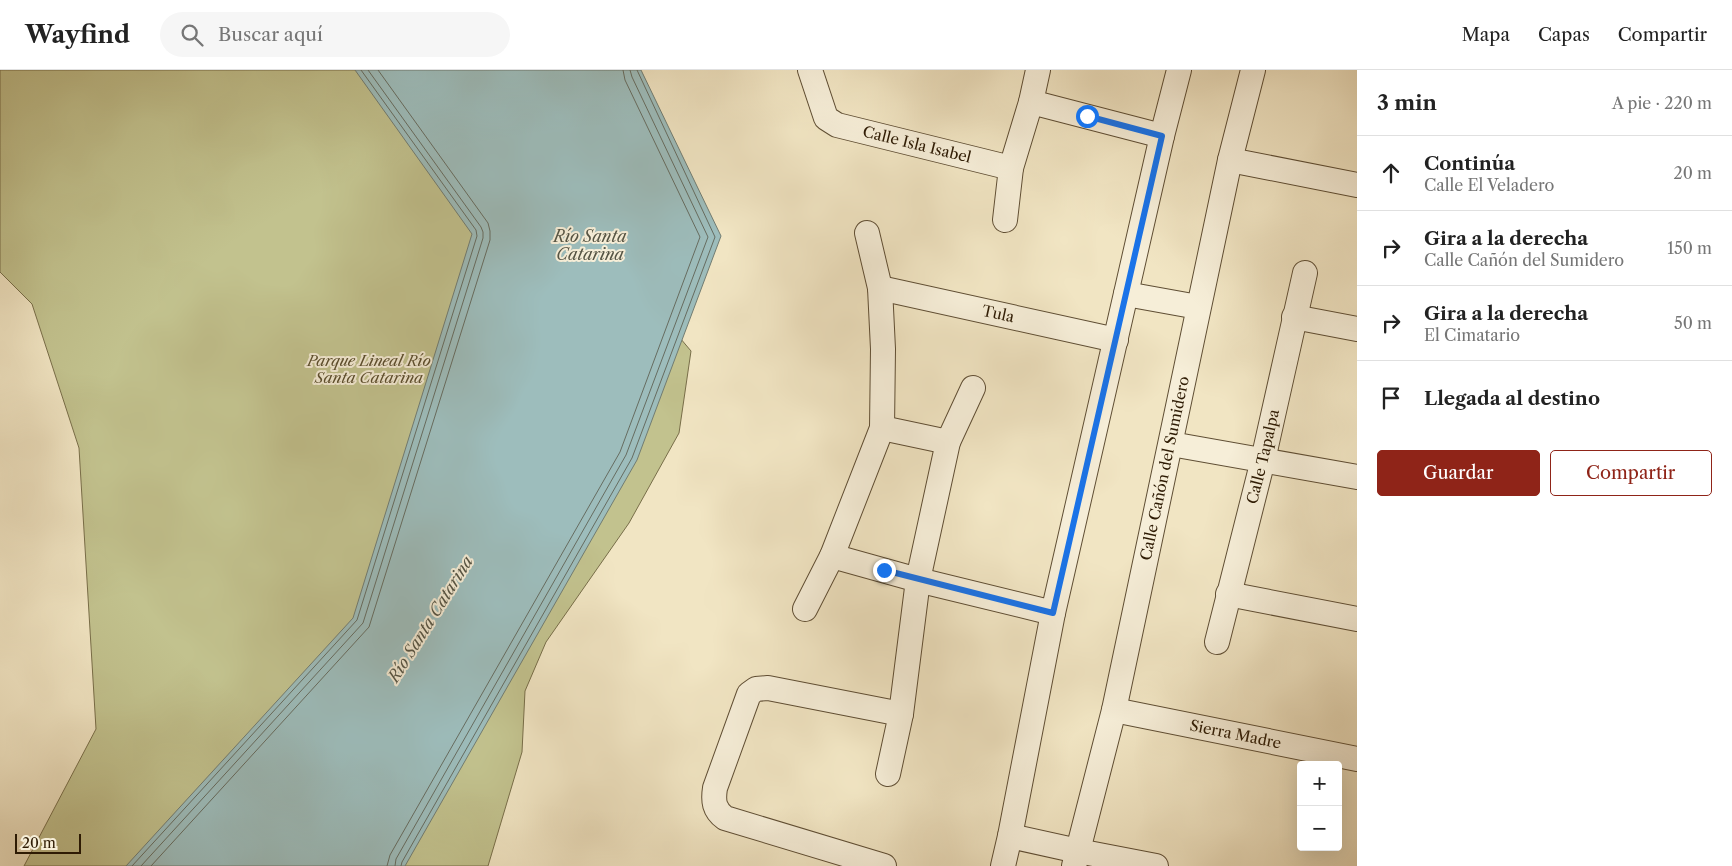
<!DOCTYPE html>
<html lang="es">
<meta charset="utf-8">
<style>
:root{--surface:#fff;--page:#f6f6f6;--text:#222;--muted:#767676;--line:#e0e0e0;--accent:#8f2418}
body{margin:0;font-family:"Libre Caslon Text",serif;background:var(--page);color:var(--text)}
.controls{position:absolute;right:15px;bottom:15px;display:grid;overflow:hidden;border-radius:5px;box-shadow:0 5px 20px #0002}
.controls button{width:45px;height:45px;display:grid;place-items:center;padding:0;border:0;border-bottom:1px solid var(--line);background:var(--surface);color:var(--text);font:25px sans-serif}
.scale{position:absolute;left:15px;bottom:12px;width:66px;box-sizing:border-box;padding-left:5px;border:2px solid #2e1b04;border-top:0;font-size:14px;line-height:18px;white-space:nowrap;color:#2e1b04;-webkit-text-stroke:4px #f6eed8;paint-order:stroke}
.stop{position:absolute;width:15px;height:15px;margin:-11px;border:4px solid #1a73e8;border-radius:50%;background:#fff}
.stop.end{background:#1a73e8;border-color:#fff;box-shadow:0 1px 5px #0008}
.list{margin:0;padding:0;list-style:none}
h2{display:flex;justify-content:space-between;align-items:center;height:65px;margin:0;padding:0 20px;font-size:21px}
h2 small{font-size:16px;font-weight:400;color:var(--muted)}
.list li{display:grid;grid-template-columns:32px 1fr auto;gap:15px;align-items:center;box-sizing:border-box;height:75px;padding:0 20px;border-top:1px solid var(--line)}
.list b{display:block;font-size:19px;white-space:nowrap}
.list p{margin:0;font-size:16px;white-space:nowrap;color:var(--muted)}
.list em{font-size:16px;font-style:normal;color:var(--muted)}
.actions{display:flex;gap:10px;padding:15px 20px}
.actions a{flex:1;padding:11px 0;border:1px solid var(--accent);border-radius:5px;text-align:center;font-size:18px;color:var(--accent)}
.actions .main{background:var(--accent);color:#fff}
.icon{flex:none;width:28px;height:28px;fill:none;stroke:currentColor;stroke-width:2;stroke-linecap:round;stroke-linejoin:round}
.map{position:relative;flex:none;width:1357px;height:796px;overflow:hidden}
header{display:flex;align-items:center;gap:30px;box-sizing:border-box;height:70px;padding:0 25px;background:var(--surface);border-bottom:1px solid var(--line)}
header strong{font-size:24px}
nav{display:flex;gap:28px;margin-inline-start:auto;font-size:18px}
.search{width:350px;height:45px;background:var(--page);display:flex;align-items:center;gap:12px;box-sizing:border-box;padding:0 18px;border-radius:28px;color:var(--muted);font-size:19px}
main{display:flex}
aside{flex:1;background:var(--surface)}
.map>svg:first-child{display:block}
.green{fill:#c2c28e;stroke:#786e49}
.water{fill:#9dbdbc;stroke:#717c72}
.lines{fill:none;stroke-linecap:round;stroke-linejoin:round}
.shore{stroke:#666c60;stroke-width:1}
.minor-casing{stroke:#5f4e34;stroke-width:26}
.minor{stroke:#f6eed8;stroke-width:24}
.route{stroke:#1a73e8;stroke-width:6}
.labels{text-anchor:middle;stroke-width:4;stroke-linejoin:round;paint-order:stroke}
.street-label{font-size:15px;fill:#2e1b04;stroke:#f6eed8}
.park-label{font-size:15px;font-style:italic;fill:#5a4d2d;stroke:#f6eed8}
.water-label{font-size:16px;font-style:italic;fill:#555444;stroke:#f6eed8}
</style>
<header>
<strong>Wayfind</strong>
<div class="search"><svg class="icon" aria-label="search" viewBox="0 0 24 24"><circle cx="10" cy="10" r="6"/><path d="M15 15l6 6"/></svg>Buscar aquí</div>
<nav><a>Mapa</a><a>Capas</a><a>Compartir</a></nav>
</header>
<main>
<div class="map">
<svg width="1357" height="796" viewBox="0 0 1357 796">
<rect width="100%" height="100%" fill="#f1e5c3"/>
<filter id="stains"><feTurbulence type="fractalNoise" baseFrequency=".004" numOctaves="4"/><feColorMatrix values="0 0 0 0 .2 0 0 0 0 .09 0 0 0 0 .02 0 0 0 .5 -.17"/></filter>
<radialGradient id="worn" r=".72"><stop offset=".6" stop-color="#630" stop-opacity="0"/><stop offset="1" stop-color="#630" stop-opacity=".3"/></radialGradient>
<path class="green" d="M0,0H618L664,249L691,281L679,363L629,453L546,572L525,621L522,682L488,796H24L96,659L79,378L32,234L0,202Z"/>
<path class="water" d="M355,0H641L721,166L637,390L405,796H126L353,548L472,164Z"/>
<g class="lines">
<g class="shore">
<path d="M132,796L357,550L477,166L476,160L361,0"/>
<path d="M141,796L363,553L483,168V162L481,157L368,0"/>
<path d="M151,796L369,557L490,170V161L488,153L378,0"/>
<path d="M387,796L390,785L620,382L700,167L625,10L623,0"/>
<path d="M395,796L396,789L626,385L708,167L632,7L630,0"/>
<path d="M401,796L402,792L632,388L715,167L637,0"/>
</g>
<g class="minor-casing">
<g id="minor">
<path id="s1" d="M810,0L826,48L837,55L1011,98"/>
<path d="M1031,32L1162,66"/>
<path d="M1230,90L1357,115"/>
<path d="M1005,150L1011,98L1031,32L1038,0"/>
<path id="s2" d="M880,218L1116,270"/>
<path d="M1126,224L1198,237"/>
<path d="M1294,247L1357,259"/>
<path d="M882,358L948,372"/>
<path d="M1171,374L1357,407"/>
<path d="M832,486L918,510L1053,543"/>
<path d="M1228,524L1357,549"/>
<path d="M805,539L832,486L882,358L883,279L880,218L867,163"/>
<path id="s3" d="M1217,572L1263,390L1305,203"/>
<path id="s4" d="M1114,640L1357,689"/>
<path d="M888,704L901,644L918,510L948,372L973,318"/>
<path d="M1010,766L1078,781L1156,796"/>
<path d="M884,796L725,748C714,740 713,731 715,718L749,624L756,619L768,618L901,644"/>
<path d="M1003,796L1010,766L1053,543L1162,66L1179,0"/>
<path id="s5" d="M1074,796L1114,640L1230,90L1253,0"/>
</g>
</g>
<use href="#minor" class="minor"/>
</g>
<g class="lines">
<path class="route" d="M884,500L1053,543L1162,66L1087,46"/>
</g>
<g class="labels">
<g class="street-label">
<text dy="5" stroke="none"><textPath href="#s1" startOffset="146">Calle Isla Isabel</textPath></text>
<text dy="5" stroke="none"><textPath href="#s2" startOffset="121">Tula</textPath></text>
<text dy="5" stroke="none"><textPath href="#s3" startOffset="191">Calle Tapalpa</textPath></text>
<text dy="5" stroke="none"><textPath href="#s5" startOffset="408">Calle Cañón del Sumidero</textPath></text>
<text dy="5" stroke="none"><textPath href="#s4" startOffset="124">Sierra Madre</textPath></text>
</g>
<g class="park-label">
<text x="369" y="296">Parque Lineal Río<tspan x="369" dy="17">Santa Catarina</tspan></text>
</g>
<g class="water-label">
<text x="590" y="172">Río Santa<tspan x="590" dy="18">Catarina</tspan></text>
<text transform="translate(430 549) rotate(-58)" y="6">Río Santa Catarina</text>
</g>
</g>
<rect width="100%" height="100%" filter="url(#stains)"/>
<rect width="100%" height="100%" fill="url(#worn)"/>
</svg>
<div class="controls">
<button>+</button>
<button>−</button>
</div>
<div class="scale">20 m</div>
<div class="stop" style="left:1087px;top:46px"></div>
<div class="stop end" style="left:884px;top:500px"></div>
</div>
<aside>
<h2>3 min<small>A pie · 220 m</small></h2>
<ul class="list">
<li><svg class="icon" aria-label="ahead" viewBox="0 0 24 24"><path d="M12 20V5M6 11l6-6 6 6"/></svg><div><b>Continúa</b><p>Calle El Veladero</p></div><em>20 m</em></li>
<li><svg class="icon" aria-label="right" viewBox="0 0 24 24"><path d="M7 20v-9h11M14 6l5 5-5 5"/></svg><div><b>Gira a la derecha</b><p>Calle Cañón del Sumidero</p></div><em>150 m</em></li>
<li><svg class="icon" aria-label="right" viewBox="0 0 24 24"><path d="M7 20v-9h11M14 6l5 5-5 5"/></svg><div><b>Gira a la derecha</b><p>El Cimatario</p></div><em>50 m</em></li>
<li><svg class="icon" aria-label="arrive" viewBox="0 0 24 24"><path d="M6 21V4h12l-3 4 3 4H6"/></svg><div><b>Llegada al destino</b></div></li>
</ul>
<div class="actions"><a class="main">Guardar</a><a>Compartir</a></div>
</aside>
</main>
